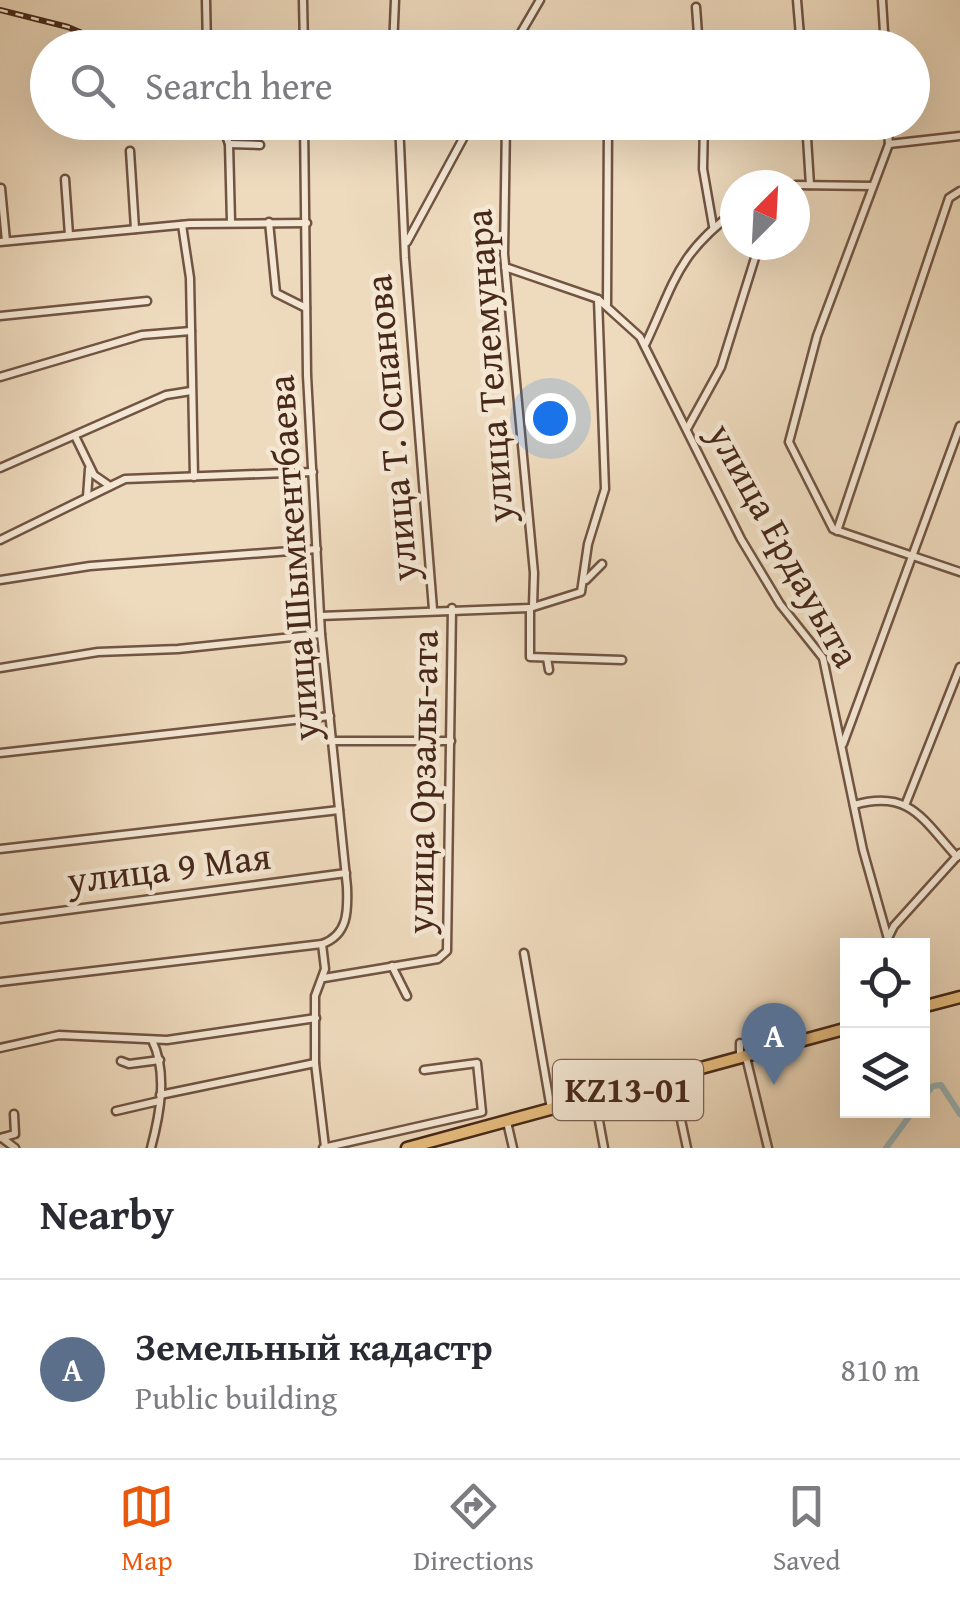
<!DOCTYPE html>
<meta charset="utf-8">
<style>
:root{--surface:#fff;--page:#f7f7f7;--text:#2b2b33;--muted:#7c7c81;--line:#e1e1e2;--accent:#ea580c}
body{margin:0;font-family:"Gentium Book Plus",serif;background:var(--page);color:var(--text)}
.controls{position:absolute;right:30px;bottom:30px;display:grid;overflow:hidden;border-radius:0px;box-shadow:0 10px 40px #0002}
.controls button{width:90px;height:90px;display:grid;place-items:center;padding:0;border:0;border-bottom:2px solid var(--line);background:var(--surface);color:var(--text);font:50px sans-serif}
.compass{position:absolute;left:720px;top:170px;width:90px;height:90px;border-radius:50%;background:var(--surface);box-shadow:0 10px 40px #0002;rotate:24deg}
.you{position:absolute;left:550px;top:418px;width:35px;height:35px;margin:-25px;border:8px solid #fff;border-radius:50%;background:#1a73e8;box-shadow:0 0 0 15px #1a73e833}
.badge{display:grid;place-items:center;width:65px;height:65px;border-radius:50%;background:var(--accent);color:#fff;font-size:32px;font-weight:700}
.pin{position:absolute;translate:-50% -82px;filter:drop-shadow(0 2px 5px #0008)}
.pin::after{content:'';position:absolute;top:52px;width:35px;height:30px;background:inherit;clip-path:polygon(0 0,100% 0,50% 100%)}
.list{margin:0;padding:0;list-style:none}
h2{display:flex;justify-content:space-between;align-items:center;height:130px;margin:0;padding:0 40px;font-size:42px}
h2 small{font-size:32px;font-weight:400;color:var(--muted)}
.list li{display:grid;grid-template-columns:65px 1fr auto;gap:30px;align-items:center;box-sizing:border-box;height:180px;padding:0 40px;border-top:2px solid var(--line)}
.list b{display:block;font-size:38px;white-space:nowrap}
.list p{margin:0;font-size:32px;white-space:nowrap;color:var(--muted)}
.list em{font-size:32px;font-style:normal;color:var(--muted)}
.icon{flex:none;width:55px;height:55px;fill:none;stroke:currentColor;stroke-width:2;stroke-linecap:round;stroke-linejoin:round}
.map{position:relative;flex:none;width:960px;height:1148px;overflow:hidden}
.search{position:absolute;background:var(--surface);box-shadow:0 10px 40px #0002;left:30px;right:30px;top:30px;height:110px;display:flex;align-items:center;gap:25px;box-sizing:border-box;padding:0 35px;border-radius:55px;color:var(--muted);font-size:38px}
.sheet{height:310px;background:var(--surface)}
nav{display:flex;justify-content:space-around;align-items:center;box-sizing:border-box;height:140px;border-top:2px solid var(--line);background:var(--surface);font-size:28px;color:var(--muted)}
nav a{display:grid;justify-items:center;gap:5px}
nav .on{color:var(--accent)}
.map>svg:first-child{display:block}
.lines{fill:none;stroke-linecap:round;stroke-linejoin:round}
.canal{stroke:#9cb8ba;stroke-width:6}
.minor-casing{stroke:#715442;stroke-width:11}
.trunk-casing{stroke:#472819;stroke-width:15}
.minor{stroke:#f4e7d4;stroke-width:6}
.trunk{stroke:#e7bd7e;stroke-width:10}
.rail-casing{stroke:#472819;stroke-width:6}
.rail{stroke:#f4e7d4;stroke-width:2.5;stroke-dasharray:8;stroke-linecap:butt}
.labels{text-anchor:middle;stroke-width:9;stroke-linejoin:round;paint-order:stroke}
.shield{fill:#f4e7d4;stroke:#7b6151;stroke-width:2.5}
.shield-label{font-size:35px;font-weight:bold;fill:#472819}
.street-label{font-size:38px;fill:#472819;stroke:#f4e7d4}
</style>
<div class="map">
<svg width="960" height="1148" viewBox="0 0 960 1148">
<rect width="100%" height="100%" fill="#eedabd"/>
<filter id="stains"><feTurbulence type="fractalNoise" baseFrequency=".002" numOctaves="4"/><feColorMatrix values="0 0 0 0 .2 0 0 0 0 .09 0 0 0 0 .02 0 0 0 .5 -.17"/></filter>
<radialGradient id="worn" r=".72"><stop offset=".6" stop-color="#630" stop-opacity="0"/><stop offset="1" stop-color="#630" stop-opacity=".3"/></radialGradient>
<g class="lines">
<g class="canal">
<path d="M922,1099L933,1086L941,1085L960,1114"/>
<path d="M886,1148L914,1110"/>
</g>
<g class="minor-casing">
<g id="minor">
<path d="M206,0L207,48"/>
<path d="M303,0L304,48"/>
<path d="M797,0L801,48"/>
<path d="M882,0L885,48"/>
<path d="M696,7L699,48"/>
<path d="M393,48L395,0"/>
<path d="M512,48L540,0"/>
<path d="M221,122L229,144L231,222"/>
<path d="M399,122L405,258L433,609"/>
<path d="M506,122L504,254L534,573L533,606"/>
<path d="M704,122L703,169L713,226"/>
<path d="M806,122L810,185"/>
<path d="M887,122L889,144L817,336L789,442L833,529L960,572"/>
<path d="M229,144L260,145"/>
<path d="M889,144L960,136"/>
<path d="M130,151L135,229"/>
<path d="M65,179L69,235"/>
<path d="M795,185L873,186"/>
<path d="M1,188L6,241"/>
<path d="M269,222L276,293L306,308"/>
<path d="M182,225L190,278L194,477"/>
<path d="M0,242L190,224L307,223"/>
<path d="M407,242L472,122"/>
<path d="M505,267L598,299L640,337L741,539L780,604L823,658L863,850L890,946"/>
<path d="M607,304L608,122"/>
<path d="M0,316L147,301"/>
<path d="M646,343C675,281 677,255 735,211"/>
<path d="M0,377L142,335L191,331"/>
<path d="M688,427L721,367L759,245"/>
<path d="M75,436L94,475L110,486"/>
<path d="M0,468L166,395L191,391"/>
<path d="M87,497L89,469"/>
<path d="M837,531L949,198L960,191"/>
<path d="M0,540L125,479L313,472"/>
<path d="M0,580L90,566L317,549"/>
<path d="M586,580L602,564"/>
<path d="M530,608V657L622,660"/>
<path d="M320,616L530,608L581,592L588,544L605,489L598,299"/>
<path d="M547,658L549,670"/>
<path d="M0,668L98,652L178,649L321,634"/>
<path d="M333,741H451"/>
<path d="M843,744L960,426"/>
<path d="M0,753L330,716"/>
<path d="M906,803L960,667"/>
<path d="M854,805C910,789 923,820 957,857"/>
<path d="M0,849L339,810"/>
<path d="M0,919L346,873"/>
<path d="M888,938L894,926L960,853"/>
<path d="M322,944L325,969L315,996V1063L325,1147"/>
<path d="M524,953L551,1109"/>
<path d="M392,966L407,996"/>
<path d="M324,978L438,959L447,951L452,608"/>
<path d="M0,982L322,944C348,935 348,911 347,887L321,634L307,375L304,122"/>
<path d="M740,1043V1057"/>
<path d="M0,1048L59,1035L167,1040L316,1018"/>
<path d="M746,1057L768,1148"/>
<path d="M121,1061L129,1064L160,1060"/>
<path d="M672,1078L687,1148"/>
<path d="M160,1095L315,1063"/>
<path d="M595,1099L604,1148"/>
<path d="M116,1111L159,1101"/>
<path d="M507,1122L513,1148"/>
<path d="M0,1138L15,1134L14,1114"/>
<path d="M2,1138L15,1148"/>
<path d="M151,1148C160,1114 168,1073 152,1040"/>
<path d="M323,1148L482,1112L477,1063L424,1070"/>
</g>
</g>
<g class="trunk-casing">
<g id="trunk">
<path d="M922,1007L960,997"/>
<path d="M407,1148L848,1028"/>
</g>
</g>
<use href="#minor" class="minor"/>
<use href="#trunk" class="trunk"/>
<g class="rail-casing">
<path id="rail" d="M0,10L68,27L117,48"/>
</g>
<use href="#rail" class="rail"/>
</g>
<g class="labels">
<rect class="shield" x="553" y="1060" width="150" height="60" rx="8"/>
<g class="shield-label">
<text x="628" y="1102">KZ13-01</text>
</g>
<g class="street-label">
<text transform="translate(489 366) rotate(-94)" y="13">улица Телемунара</text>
<text transform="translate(391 428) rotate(-95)" y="13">улица Т. Оспанова</text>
<text transform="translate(784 545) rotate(61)" y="13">улица Ердауыта</text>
<text transform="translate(293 558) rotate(-94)" y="13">улица Шымкентбаева</text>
<text transform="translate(422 782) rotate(-89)" y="13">улица Орзалы-ата</text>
<text transform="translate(169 868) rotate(-7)" y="13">улица 9 Мая</text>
</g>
</g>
<rect width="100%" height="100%" filter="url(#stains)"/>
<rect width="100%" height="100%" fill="url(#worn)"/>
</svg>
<div class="controls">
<button><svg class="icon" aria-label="locate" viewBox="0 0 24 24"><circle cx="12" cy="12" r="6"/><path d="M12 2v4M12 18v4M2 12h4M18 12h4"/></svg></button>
<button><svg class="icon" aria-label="layers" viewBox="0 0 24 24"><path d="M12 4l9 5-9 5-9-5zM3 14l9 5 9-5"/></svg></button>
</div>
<svg class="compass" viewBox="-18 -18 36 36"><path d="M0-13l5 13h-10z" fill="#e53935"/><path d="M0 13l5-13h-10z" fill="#7c7c81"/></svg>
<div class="you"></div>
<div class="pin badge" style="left:774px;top:1085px;background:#5c6f8a">A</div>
<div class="search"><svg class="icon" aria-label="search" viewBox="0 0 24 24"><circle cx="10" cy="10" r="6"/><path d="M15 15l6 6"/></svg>Search here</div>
</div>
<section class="sheet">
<h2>Nearby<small></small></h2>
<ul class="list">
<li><span class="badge" style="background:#5c6f8a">A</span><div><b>Земельный кадастр</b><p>Public building</p></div><em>810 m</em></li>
</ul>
</section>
<nav>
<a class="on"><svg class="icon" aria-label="map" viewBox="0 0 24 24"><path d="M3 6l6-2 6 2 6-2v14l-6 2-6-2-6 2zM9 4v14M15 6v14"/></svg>Map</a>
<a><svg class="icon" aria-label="directions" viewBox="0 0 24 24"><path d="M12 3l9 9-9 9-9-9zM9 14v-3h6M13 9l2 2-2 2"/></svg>Directions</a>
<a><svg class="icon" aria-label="saved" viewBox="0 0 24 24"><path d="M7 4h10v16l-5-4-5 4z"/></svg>Saved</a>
</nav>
